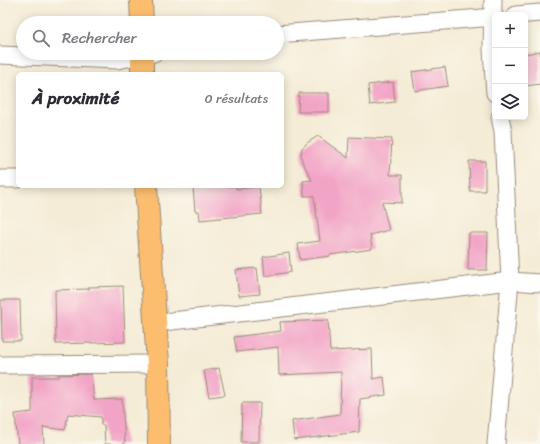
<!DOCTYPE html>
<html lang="fr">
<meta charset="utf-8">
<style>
:root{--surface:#fff;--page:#f7f7f7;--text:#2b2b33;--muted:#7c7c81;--line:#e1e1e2}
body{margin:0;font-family:Sriracha,sans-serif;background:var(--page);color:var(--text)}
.controls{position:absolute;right:12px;top:12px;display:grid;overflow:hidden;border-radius:6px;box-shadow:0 2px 10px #0003}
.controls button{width:36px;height:36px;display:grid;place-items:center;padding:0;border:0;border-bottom:1px solid var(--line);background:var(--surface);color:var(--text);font:20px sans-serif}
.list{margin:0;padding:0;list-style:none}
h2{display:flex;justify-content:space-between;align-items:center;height:52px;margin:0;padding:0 16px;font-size:17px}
h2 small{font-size:13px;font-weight:400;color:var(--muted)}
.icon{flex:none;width:22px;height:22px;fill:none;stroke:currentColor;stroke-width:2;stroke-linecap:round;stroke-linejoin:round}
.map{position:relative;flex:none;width:540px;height:444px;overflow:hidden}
.search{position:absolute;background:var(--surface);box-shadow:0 2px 10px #0003;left:16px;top:16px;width:268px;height:44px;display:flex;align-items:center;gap:10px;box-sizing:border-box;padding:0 14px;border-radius:22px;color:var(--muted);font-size:15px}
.panel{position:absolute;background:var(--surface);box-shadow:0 2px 10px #0003;left:16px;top:72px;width:268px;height:116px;border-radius:6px}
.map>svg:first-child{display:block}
.building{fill:#f2a4c6}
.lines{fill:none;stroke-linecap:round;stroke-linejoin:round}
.street-casing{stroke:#988b7a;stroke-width:19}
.primary-casing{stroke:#988b7a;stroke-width:24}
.street{stroke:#fff;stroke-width:17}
.primary{stroke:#fcbd6e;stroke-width:22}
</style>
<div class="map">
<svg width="540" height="444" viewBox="0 0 540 444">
<rect width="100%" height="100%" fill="#fbf7ec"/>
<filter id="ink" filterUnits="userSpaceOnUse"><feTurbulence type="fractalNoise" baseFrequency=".025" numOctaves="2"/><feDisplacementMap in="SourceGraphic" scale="8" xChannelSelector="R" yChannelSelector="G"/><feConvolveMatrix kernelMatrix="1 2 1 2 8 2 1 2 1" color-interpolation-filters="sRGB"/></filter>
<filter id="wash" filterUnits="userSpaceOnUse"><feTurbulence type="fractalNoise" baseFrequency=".012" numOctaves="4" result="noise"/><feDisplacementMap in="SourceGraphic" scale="16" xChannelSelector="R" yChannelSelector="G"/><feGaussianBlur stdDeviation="0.9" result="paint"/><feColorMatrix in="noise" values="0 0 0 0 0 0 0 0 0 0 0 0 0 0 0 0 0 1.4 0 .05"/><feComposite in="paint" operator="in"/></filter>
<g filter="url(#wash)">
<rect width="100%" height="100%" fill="#f4ecd6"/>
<g id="blocks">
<g class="building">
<path d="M540,51V84L525,86V54Z"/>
<path d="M445,67L448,86L415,91L412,72Z"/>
<path d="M393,82L395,102L370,105L368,85Z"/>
<path d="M299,93H329V112H298Z"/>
<path d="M318,136L348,158L349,137L392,139L390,175H402V203L382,202L389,230L370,235L372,249L330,255V256L300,260L298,244L320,241L314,196H304L303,181L312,180L302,161L301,155L302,148L307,143Z"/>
<path d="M469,161H485V191H470Z"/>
<path d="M207,186H236V189L259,187L262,214L200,220L199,211H195L193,187Z"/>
<path d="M469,233H488L487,270H468Z"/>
<path d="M289,253L291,272L265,276L263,257Z"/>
<path d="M257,268L260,294L239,296L236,270Z"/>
<path d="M123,286L125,342L56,344L55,290L89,289V287Z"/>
<path d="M1,300H20L21,341H2Z"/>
<path d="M328,320L330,351L372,349L373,379L384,377L386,395L360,399L359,432L294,440L292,421L340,414L341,372L279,375L278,347L237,352L234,337L281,331L280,322Z"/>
<path d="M219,368L225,395L209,397L204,371Z"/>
<path d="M91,374L94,400L122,399L125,444H105L104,425H101V417L68,414L65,430L43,427L44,444H18L15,414L32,412V377H59L58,375Z"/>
<path d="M242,403H260L259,442H241Z"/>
</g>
</g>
</g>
<g filter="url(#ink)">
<use href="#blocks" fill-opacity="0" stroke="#988b7a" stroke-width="1"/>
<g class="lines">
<g class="street-casing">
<g id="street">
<path d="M493,0L492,50L495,93"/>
<path d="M516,15L540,13"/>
<path d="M277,34L495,17"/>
<path d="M0,55L117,60L154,53"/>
<path d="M0,179H18"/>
<path d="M155,323L510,281L540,283"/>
<path d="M0,365L158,364"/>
<path d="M496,444L510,281L503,131L500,117"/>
</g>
</g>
<g class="primary-casing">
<g id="primary">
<path d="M141,0L142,23"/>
<path d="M142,53V74"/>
<path d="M146,186L158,364L159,444"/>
</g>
</g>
<use href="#street" class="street"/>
<use href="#primary" class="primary"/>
</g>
</g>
</svg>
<div class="controls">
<button>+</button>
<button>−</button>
<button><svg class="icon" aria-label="layers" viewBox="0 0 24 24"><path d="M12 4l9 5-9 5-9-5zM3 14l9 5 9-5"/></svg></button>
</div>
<div class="search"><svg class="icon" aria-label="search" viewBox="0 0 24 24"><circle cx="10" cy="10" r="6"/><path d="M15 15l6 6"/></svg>Rechercher</div>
<section class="panel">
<h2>À proximité<small>0 résultats</small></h2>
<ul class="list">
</ul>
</section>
</div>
